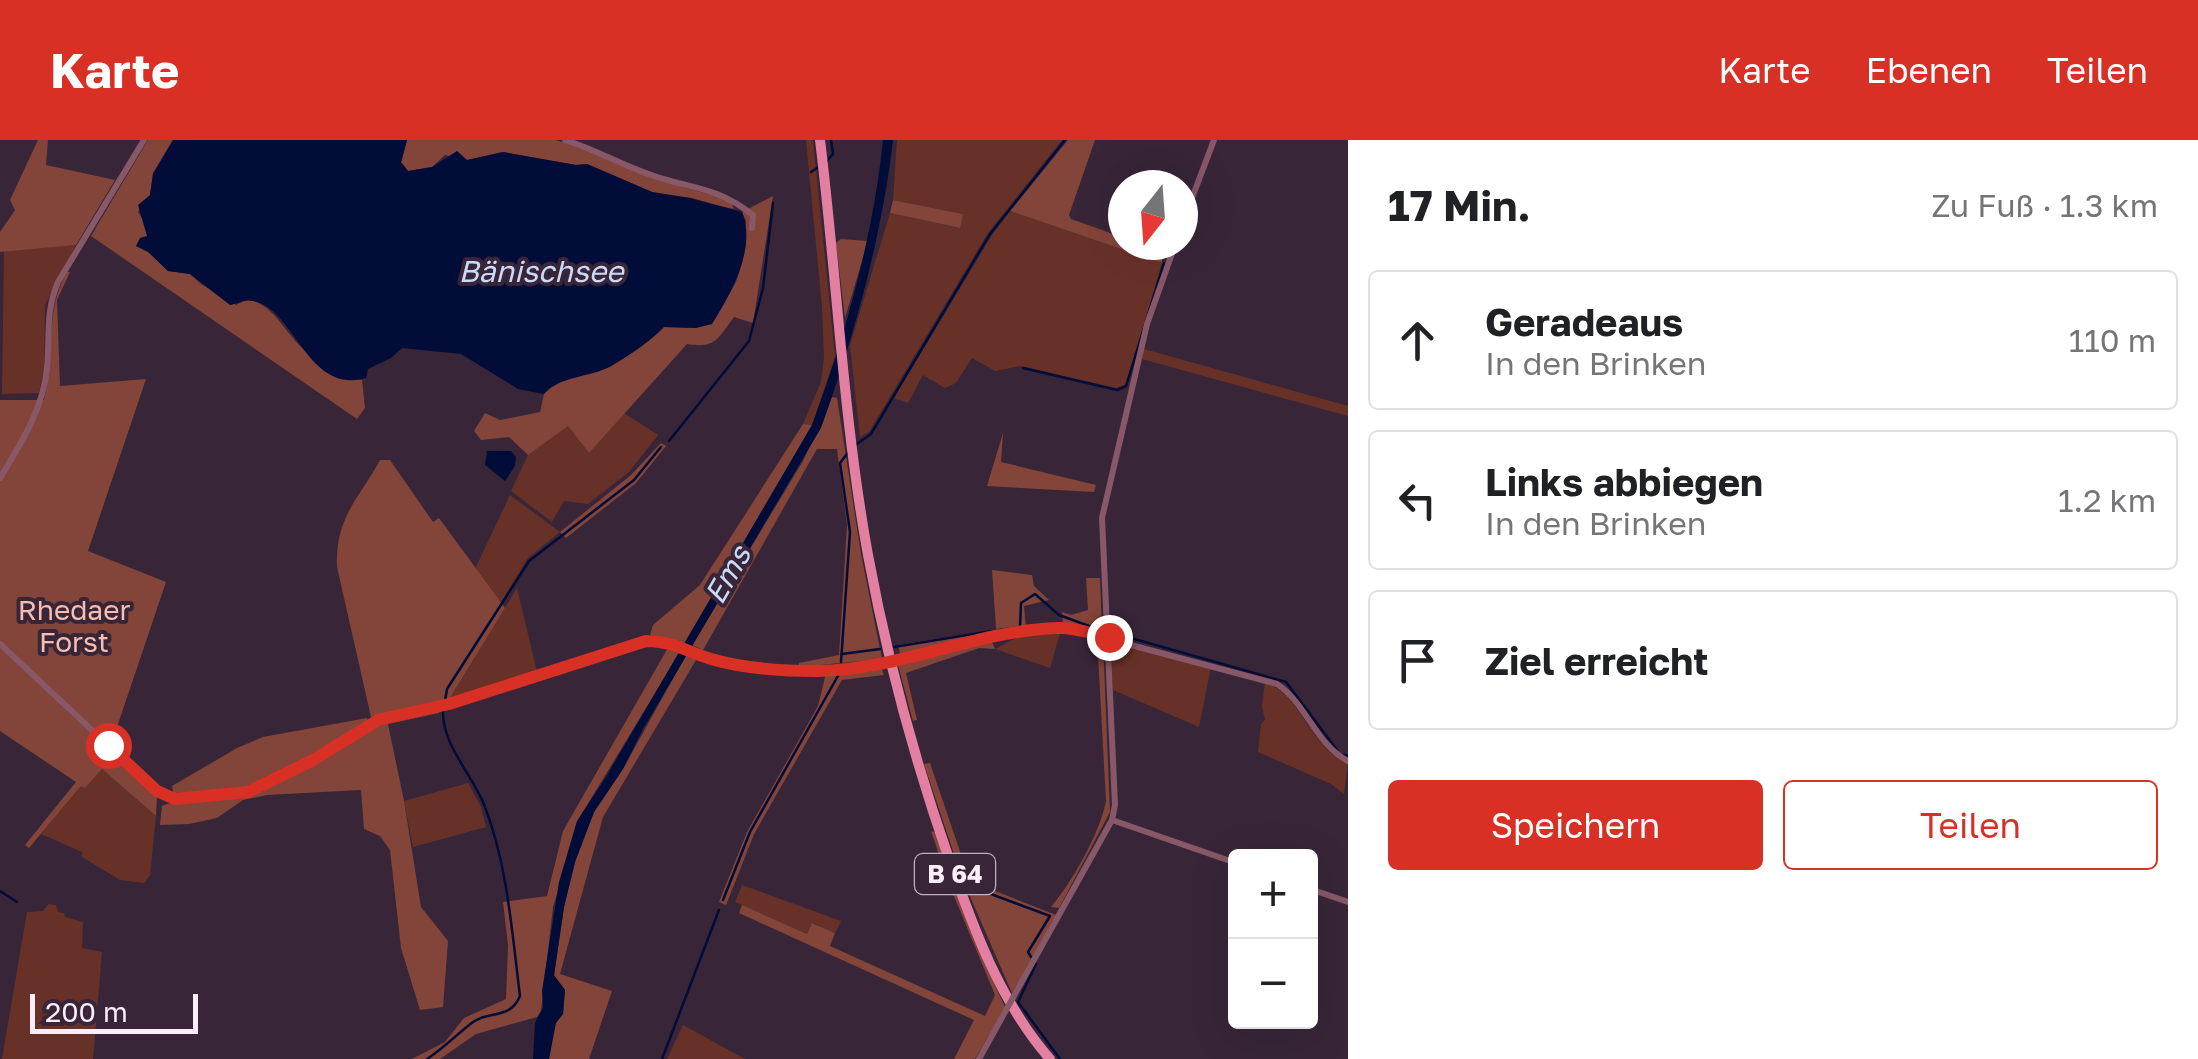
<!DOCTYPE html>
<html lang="de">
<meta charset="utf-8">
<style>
:root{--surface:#fff;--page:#f6f6f6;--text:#202124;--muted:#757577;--line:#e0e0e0;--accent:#d93025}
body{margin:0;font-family:"Golos Text",sans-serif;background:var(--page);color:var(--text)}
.controls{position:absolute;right:30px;bottom:30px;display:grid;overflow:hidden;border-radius:10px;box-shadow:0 10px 40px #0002}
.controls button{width:90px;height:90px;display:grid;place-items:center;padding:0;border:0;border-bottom:2px solid var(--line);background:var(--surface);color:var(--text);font:50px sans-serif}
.compass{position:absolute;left:1108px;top:30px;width:90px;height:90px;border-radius:50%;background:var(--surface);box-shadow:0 10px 40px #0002;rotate:197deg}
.scale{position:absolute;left:30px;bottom:25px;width:168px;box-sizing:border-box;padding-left:10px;border:5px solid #fbeefa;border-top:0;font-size:28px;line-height:35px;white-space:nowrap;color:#fbeefa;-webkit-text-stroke:8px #382638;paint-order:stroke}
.stop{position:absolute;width:30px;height:30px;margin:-22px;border:8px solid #d93025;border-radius:50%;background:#fff}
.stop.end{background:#d93025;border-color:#fff;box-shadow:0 2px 10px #0008}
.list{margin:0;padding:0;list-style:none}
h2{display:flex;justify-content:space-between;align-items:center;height:130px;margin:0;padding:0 40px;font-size:42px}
h2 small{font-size:32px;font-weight:400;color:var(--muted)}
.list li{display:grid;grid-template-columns:65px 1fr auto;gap:30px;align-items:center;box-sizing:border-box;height:140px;margin:0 20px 20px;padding:0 20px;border:2px solid var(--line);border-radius:10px}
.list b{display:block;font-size:38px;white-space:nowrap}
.list p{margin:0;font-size:32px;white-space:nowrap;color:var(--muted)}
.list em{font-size:32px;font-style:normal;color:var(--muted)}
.actions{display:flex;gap:20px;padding:30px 40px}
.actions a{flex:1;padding:22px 0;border:2px solid var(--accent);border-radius:10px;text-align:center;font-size:35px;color:var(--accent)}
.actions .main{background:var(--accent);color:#fff}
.icon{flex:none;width:55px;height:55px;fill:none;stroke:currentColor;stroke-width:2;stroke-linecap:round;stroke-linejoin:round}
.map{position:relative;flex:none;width:1348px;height:919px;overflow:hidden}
header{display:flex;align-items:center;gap:60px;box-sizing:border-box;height:140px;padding:0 50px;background:var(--accent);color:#fff}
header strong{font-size:48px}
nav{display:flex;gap:55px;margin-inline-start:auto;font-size:35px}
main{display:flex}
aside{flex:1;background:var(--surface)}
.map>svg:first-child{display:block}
.green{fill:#673128}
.forest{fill:#834439}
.water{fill:#010c39}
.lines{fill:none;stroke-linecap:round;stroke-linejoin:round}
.stream{stroke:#010c39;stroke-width:2.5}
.minor{stroke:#895868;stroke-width:6}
.primary{stroke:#e380a1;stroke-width:10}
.minor-bridge{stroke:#895868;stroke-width:6}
.route{stroke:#d93025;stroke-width:12}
.labels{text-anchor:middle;stroke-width:8;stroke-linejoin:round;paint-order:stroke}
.shield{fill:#382638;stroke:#c0b2c0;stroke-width:2.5}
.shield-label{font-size:25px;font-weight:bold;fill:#fbeefa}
.park-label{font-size:28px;fill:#f8bcb1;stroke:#382638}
.water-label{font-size:30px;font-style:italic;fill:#cadafa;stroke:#382638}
</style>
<header>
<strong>Karte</strong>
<nav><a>Karte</a><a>Ebenen</a><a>Teilen</a></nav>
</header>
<main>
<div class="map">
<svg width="1348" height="919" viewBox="0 0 1348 919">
<rect width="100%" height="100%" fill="#382638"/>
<g class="green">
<path d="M806,0H813L835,217L812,285L803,284L821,242L824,217L822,167Z"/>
<path d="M897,0H1062L988,93L869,292L860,297L850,205L890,73L959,88L963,74L893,60Z"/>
<path d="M1010,71L1162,123L1126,245L1116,248L1021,226L995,231L972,218L956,243L945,248L923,235L908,263L894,258L992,95Z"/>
<path d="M76,105L45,165L44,229L39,253L2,254L4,111Z"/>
<path d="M1144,209L1348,266V276L1142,219Z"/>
<path d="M624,273L658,295L629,332L588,364L564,361L552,382L511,351L528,315L568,285L589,313Z"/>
<path d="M510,355L560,392L527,419L501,463L475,429Z"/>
<path d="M517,448L537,532L448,561Z"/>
<path d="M1061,490L1050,528L995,509L1020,496Z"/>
<path d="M1116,502L1211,527L1199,587L1113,550L1110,504Z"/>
<path d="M1265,542C1303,556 1310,609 1348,623L1344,654L1331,644L1258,612L1261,584L1265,580L1262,566Z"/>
<path d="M102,629L156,676L150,735L144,743L120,740L82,717V712L41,694L82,645L85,647Z"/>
<path d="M468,643L481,667L486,687L413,707L404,661Z"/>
<path d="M742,745L841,781L835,793L813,783L807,794L735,762Z"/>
<path d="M48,764L56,765L58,772L64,773L65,777L83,782L82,808L102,812L93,919H2L27,772L43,771Z"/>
<path d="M683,885L745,919H667Z"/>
</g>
<g class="forest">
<path d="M38,0H48L46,25L115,40L76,105L0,112V92L15,70L10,60Z"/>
<path d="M148,0H173L153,33L150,55L138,72L147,86V96L136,106L148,111L168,131L190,134L201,144L236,165L248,159C275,167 282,188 300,206C318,225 336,236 362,240L365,268L357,279L91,96Z"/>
<path d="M407,0H555L593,10L664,42L730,60L734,69L652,52L587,24L576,25L503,12L468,20L445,15L432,27L408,31L401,23Z"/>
<path d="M1068,0H1095L1069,75L1071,79L1116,95L1123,99V105H1139L1162,113V123L1010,71Z"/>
<path d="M773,56L753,183L734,177C718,198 716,209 687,204L589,313L568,286L528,315L509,297L481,300L474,291L485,273L500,280L540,272L544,254L553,244L610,227L663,187L696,188C740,151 742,137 746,81L742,72Z"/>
<path d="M893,60L963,74L960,88L890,73Z"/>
<path d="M841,99L868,101L845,178L836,103Z"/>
<path d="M67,132H70L57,160L60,246L146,239L88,411L166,442L116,590L103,604L157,656L156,676L102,629L85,648L81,646L29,708L25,705L76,642L0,591V260H44C55,217 44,172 67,132Z"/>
<path d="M832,257L837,258L861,414L882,519L799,527V523L839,515L847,385L837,309H817L703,510L692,505L803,321Z"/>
<path d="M803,284L812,285L685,503L650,495L653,485L700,445Z"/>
<path d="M1003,293L1001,322L1096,345L1094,352L987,346Z"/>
<path d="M661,303L666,306L636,343L566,398L560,392L631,335Z"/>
<path d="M380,320H390L433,382L439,378L505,468L448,561L371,577L337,427C335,377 359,359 380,320Z"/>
<path d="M992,430L1032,435L1034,446L1049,460L1024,466L1026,488L1000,492L996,488Z"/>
<path d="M1086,438H1100L1102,490L1099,493L1063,484L1062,472L1071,475L1088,470Z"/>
<path d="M991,490V494L901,517L898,505Z"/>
<path d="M1097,497L1103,500L1110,672L1059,768L1051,767C1072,742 1100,693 1106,661Z"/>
<path d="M991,500L995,509L979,508L906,533L917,580L913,581L898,525Z"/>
<path d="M669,506L680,512L581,675L553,767L541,871L537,877L476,894L440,919H412L445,902L464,878L506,859L508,805L503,762L547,756L563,691Z"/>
<path d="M686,515L696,520L603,677L560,834L612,851L589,919H549L555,882L563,874L565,850L554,836L564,767L575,722L594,672L623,629Z"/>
<path d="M881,527L884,535L842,540L754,694L726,765L719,762L747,692L818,566L826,533Z"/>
<path d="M439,570V573L388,584L404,661L421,767L448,801L443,867L420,870L401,808L390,710L380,696L364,689L361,650L267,655L243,660L217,678L189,684L160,685L162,666L175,661L172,646L237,608L263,597L367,578L370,588Z"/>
<path d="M930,623L970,741L1056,775L1012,853L962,738L924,624Z"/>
<path d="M931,691L935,692L984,822L1005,867L975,919H954L974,880L739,773L742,765L807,794L812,783L835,793L830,806L985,876L995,855L949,744Z"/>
</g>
<g class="water">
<path d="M173,0H407L401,22L408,31L432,27L457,11L467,20L503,12L576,25L587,24L652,52L691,58L742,72C757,109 730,155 712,184L696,188L664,187C652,200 626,218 611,226C590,238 561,235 544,254L518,249L461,214L402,208L391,218L368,229L366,238C307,255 295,168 253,161C245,159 239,163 230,165L190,134L168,131L148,112L136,106L140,98L147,96L138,65L150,55L153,34Z"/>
<path d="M883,0H893C882,96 854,197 821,288L643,589L623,629L594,672L575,722L564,767L554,835L565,850L563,874L556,883L549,919H533L535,883L543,867L542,851L559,742L577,681L606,637L812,285C846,193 873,97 883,0Z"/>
<path d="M487,311H511L516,317L515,326L505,341L485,325Z"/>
</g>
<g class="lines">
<g class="stream">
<path d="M827,21L833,14L831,0"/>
<path d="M811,32L820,26"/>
<path d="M1023,228L1117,250L1126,246L1164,123"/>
<path d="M669,301L749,201L763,148L773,63"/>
<path d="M854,306L871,294L990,94L1065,0"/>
<path d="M999,490L1020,487L1021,463L1035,454L1059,475L1100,490"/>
<path d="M1113,493L1286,542L1337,610"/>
<path d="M894,507L991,491"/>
<path d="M842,514L880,509"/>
<path d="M841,522L850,392L840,323L849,311"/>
<path d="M445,561L447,549L529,421L634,340L661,307"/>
<path d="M1344,615L1348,616"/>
<path d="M972,747L1050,776L1028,812L1031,817"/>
<path d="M0,751L17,762"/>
<path d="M723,760L750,692L839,534"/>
<path d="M1036,824L1018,862L1060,919"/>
<path d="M427,919C444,908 457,894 473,882C490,870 510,880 520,856C512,794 508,727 485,667C473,634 442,607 443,570"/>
<path d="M662,919L719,770"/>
</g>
<g class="minor">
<path d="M565,0C600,11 632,31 667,40C703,50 722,51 753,75L752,88"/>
<path d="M1183,82L1214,0"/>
<path d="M0,338C21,303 43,270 47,228C50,196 45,173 58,142L144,0"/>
<path d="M0,504L157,651L183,660L261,648L313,620L378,579L449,564L646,501C678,501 685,512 713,519C766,533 821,532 875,525"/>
<path d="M906,520L995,495L1067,488L1277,544C1306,563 1316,605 1348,621"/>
<path d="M1112,680L1236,723"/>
<path d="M1310,749L1348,762"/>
<path d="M1021,843L1112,680L1115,665L1102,378L1147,184L1175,105"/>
<path d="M979,919L1000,881"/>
</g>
<path class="primary" d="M820,0C837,138 843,278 868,415C887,518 914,618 948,716C973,787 1000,862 1050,919"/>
<g class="minor-bridge">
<path d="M875,525L906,520"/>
<path d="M1000,881L1021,843"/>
</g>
</g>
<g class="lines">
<path class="route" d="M108,605L157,651L175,659L248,652L313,620L378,580L449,564L646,501C677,502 684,511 711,519C745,529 782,531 817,531C900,530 975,491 1057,488C1074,487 1092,494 1109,497"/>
</g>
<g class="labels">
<rect class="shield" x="915" y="714" width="80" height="40" rx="8"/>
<g class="shield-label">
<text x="955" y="743">B 64</text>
</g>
<g class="park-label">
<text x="74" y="480">Rhedaer<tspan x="74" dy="32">Forst</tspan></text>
</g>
<g class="water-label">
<text x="541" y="142">Bänischsee</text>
<text transform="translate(728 435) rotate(-60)" y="10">Ems</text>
</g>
</g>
</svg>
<div class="controls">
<button>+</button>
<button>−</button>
</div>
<svg class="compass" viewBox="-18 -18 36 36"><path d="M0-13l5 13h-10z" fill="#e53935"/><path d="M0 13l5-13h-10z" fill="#757577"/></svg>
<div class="scale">200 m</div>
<div class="stop" style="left:108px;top:605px"></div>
<div class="stop end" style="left:1109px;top:497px"></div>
</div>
<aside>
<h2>17 Min.<small>Zu Fuß · 1.3 km</small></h2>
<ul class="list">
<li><svg class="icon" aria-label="ahead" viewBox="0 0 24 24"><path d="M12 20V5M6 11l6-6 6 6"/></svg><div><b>Geradeaus</b><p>In den Brinken</p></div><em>110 m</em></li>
<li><svg class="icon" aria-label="left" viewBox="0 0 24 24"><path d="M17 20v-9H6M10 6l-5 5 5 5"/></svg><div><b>Links abbiegen</b><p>In den Brinken</p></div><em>1.2 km</em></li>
<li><svg class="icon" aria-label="arrive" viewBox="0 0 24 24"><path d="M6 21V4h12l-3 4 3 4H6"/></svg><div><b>Ziel erreicht</b></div></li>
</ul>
<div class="actions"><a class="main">Speichern</a><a>Teilen</a></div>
</aside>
</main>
